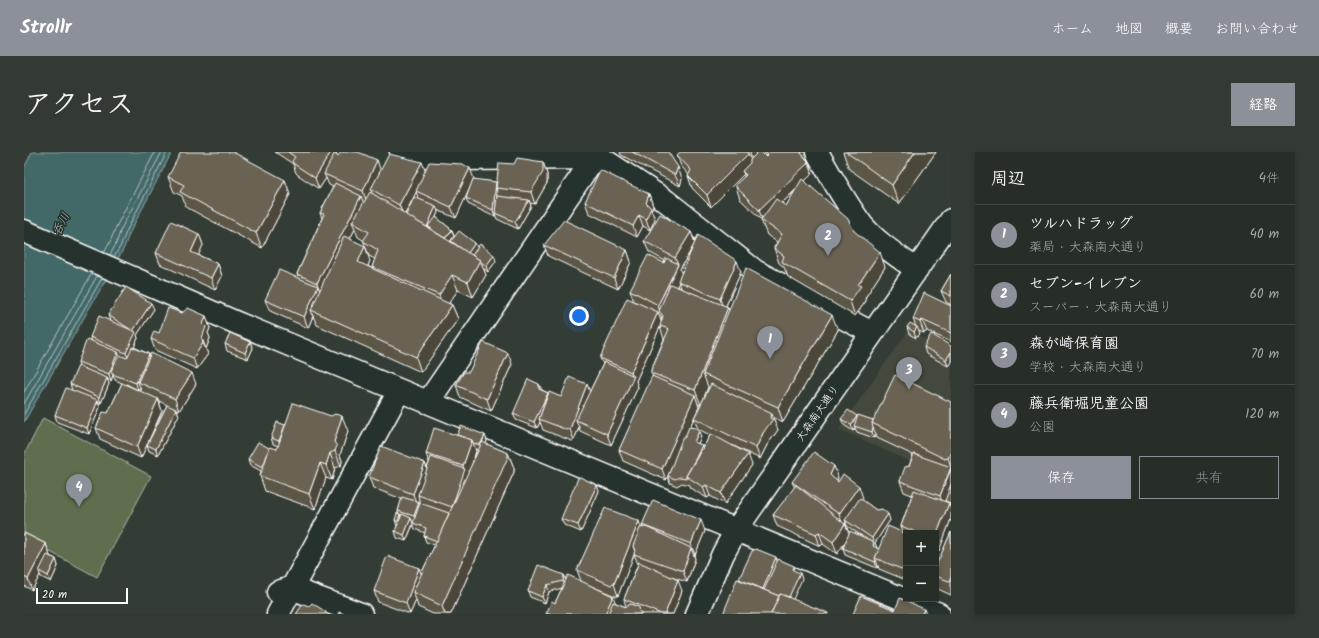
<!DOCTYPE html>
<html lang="ja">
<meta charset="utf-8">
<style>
:root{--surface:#272e28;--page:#333a34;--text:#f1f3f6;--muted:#a4a8a8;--line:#434a45;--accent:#8c9099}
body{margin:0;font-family:Kalam,"Klee One",sans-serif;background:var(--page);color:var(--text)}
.controls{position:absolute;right:12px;bottom:12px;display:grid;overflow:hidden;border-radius:0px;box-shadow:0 2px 6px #0003}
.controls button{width:36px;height:36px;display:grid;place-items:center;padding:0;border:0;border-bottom:1px solid var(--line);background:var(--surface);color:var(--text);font:20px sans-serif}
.scale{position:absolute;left:12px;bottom:10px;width:92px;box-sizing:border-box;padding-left:4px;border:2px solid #fff;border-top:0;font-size:11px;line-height:14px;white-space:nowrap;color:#fff;-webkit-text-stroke:3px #26332d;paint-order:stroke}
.you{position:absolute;left:555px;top:164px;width:14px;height:14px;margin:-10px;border:3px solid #fff;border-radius:50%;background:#1a73e8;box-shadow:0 0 0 6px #1a73e833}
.badge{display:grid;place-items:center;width:26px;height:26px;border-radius:50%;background:var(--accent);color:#fff;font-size:13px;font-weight:700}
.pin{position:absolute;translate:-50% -33px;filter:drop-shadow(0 1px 2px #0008)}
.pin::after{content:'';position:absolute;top:21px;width:14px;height:12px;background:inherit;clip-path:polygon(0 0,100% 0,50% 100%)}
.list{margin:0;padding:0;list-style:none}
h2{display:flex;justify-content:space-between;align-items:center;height:52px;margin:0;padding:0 16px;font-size:17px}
h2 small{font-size:13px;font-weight:400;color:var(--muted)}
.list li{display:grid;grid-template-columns:26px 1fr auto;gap:12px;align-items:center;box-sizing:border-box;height:60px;padding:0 16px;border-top:1px solid var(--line)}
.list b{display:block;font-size:15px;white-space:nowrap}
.list p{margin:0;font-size:13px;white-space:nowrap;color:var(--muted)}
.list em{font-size:13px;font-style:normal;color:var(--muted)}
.actions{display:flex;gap:8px;padding:12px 16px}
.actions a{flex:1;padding:9px 0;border:1px solid var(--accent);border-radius:0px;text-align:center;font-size:14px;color:var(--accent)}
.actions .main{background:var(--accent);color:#fff}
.map{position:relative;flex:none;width:927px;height:462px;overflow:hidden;border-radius:0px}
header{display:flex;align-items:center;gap:24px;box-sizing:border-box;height:56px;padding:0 20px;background:var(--accent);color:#fff}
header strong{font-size:19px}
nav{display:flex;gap:22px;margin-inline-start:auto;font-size:14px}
.intro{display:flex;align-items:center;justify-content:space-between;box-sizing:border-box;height:96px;padding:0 24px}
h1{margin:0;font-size:28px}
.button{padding:10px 18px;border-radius:0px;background:var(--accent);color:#fff;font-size:14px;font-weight:700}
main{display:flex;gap:24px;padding:0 24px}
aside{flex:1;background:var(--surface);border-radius:0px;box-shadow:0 2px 6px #0003}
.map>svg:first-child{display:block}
.built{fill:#44493e}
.green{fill:#5f6e50;stroke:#afb6a8}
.water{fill:#436868;stroke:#8ea4a4}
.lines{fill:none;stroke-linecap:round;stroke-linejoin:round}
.shore{stroke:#b4c3c3;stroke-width:1}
.minor-casing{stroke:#fff;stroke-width:25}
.minor{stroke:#26332d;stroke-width:22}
.wall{fill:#5c5647;stroke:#fff;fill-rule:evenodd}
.shaded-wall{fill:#4b463a;stroke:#fff}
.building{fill:#6b6453;stroke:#fff}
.labels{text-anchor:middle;stroke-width:3;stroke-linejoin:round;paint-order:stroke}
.street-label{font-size:11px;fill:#fff;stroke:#26332d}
.water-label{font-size:12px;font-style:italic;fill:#abb;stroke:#26332d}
</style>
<header>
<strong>Strollr</strong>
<nav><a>ホーム</a><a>地図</a><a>概要</a><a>お問い合わせ</a></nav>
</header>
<div class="intro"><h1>アクセス</h1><a class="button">経路</a></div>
<main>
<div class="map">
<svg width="927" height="462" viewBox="0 0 927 462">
<rect width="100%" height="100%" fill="#343d35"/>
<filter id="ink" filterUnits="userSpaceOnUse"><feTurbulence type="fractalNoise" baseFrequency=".025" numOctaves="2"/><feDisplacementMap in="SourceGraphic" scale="8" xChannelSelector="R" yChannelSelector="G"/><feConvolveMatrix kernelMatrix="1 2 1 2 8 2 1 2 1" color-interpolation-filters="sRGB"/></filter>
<g filter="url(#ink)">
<path class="built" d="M884,179L927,199V328L815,277Z"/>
<path class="green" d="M19,266L127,324L73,425L0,386V303Z"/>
<path class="water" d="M8,0H148L105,82L100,96L0,270V16Z"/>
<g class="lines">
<g class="shore">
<path d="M80,101L86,90L92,75L131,0"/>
<path d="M86,103L92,92L97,77L138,0"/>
<path d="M90,105L96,95L102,80L143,0"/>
<path d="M0,240L68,121"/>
<path d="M0,252L73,124"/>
<path d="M0,262L78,126"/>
</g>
<g class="minor-casing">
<g id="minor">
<path d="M377,0L425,7L570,6L580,8L642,49L731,119L848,181"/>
<path d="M793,0C807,25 821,50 838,73C853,91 874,104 893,118"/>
<path d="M0,79L213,171L915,462"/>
<path d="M404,250L574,0"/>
<path d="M254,440L267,436L337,462"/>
<path d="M254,462L375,239"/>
<path d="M673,462L699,402L712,378L927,68"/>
</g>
</g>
<use href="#minor" class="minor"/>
</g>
<g class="wall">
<path d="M251,0H312L313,4H314L353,8L356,19L401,18L450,27V28L472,30V32L490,12L519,10L523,22V31L511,52L506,51L507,54L494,77L473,67L471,62V65L444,52L442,46L445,37L432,66L413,58L414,60L412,65L428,78L430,84L426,89L428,91L427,89L453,95L472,109L464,120L459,116L462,123L449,145L434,138L425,151L428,153L434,167L397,220L293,173L289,164L284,176L246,159L241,148L274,126L273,122L298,66L296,61L309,35L305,33L302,26L295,37L274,23L272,21L269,12ZM392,40L395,48L382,63L381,62ZM331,77L334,85L339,88L345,104L351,107L348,115L349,117L344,114L346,109L326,87Z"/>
<path d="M596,0H644L658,27L656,34L597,3Z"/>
<path d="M656,0H737L742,5L740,0H781L788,20L787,23L781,29L830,79L861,115L841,146L842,149L831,164L764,125L760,115L755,111L750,96L753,90L743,83L737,68H738L716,47L712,35L720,25V22L687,55L668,36L664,24L665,23L657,14L653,3ZM771,39L762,54L758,51Z"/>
<path d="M819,0H912L875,52L825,17Z"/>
<path d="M144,25L261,28L266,42L238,96L162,55L158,44L150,40Z"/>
<path d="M625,42L629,54L627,58L631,67L626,78L619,74L613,85L565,61L561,50Z"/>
<path d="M667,80L671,90L717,120L702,154L704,155L705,157L814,178L759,270L749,265L754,278L743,293L736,307L708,293L728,313L701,352L686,344L683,346L666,336L665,333L658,331L653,334L646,331L644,325L642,328L599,309L595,298L629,225L627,218L640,187L636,175L612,229L614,235L587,293L556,279L555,275L550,288L548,289L519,278L516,270L513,276L492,268L489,262L518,238L524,241L537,245L566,239L579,212L576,206L610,150L606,138L640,111L641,109L625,100L620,89ZM669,95L658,121L656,117ZM655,130L657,136L653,134ZM634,162L637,164L638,166L637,169ZM684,235L685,237L678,251ZM674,252L677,253L671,264L675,255ZM670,266L674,277L686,283L679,296L674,291L677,285L666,275Z"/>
<path d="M175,82L179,93L174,103L194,112L198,124L191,138L136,112L132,101Z"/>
<path d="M520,93L603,98L607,110L594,137L524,104Z"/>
<path d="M927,122V153L922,150L917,139Z"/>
<path d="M927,154V190L903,179L900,181L894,179L896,182L892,186L885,182L883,175H892L889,167Z"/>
<path d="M130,157L113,183L114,186L110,195L125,202L126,204L172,232L155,259L152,257L155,263L134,303L125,299L123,293L143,253L135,249L138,259L117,306L76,287L72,276L84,261L98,231L91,228L89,223L87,229L83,227L85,232L77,251L75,250L76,255L65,282L33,270L31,263L48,238L46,232L55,214L54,210L67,189L66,185L88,170L86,169L84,163ZM102,232L114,238L116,235L117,240Z"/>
<path d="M158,161L182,164L186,176L184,181L186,186L182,197L184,202L173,217L131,198L127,187L135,181Z"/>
<path d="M226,190L229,196L224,207L203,199L201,192Z"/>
<path d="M927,194V210L924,214L902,202L900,195Z"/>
<path d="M488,212L467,259L436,245L432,233L445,220Z"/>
<path d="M927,250V367L915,399L912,398V381H882V428L855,417L854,414L853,416L821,403L819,396L822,387L813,402L799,392L796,394L753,374L749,363L771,336L768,330L814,325L813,329L839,346L838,348L866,368L851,391L853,396L855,397L879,380L877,374L888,343L880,340L876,329L885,314L889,303L853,286L852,282L850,286L833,280L831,276L829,279L820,273L817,267L833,265L849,268ZM822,370L823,374L838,384L825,381L821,371Z"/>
<path d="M261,273L324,279L316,303L318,309L317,314L311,316L308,328L302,326L291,357L241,339L236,324L237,319L226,313L224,307L245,296L253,297L254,294L249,292L247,286Z"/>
<path d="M433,283L463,289L462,292L484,301L490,316V320L427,462H409L394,455L392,448L386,462L354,450L350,439L395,416L397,422L411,393L402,390L400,384L401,381L391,377L389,373L382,389L373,386L371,379L373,374L371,368L375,362L374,359L378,347L349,336L345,325L401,311L403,317L405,310L402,302ZM451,297L454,298L449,310L452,299ZM395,348L397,352H395L394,350Z"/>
<path d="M575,339L557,380L540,373L537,367Z"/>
<path d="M618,373L681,379L671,403H670L671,407L663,430L647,425L658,439L649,462H522L531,451L538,436L525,440L521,451L506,445L504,439L540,423L542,427L557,429L553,418L617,376L619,375ZM610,402L614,412L600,447L602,455L592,451L565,433L591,444H594Z"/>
<path d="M927,380V443L914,437L912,432V414Z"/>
<path d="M0,381L22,392L26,404L32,407L34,414L27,430L17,425L16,423L8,438L0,434Z"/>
</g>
<g class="shaded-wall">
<path d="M307,0H312L314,6L300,22L302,26L295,37L291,26Z"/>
<path d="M727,0H736L728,8L726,2Z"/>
<path d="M778,0H781L784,8L777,1Z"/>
<path d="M891,0H912L875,52L868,33Z"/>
<path d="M724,2L729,13L718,19L720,22L687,55L683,43Z"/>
<path d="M353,8L357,20L347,37L348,40L343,51L339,39Z"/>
<path d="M784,9L788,20L787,23L739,69L735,58Z"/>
<path d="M398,10L402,21L380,64L375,53Z"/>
<path d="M519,10L523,22V31L511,52L507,40Z"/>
<path d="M654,15L658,27L656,34L651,23Z"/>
<path d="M446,16L450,27L432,66L427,55Z"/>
<path d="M261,28L266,42L238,96L232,81Z"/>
<path d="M472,30L474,36H472L473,40L471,65L469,58Z"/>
<path d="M625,42L629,54L627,58L631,67L626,78L622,67V51Z"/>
<path d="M337,44L341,55L328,70L331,77L297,143L293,131Z"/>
<path d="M505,48L507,54L494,77L491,70Z"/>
<path d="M412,54L414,60L407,77L404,74L406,79L403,75Z"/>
<path d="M615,63L619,74L613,85L609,74Z"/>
<path d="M428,78L430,84L423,94L420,88Z"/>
<path d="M667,80L671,91L656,117L658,123L654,129L655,130L639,163L636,160L634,153L654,113L651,106Z"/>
<path d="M175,82L179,93L171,111L167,100Z"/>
<path d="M451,91L454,97L449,104L444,101Z"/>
<path d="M341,94L346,109L339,125L334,110Z"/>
<path d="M603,98L607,110L594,137L590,126Z"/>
<path d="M856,100L861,115L841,146L842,149L831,164L826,149L834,133Z"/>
<path d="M470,103L472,109L464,120L462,114Z"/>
<path d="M456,108L462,123L449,145L444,130Z"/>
<path d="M713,109L717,120L700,158L696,147Z"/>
<path d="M194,112L198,124L191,138L187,126Z"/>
<path d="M428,123L434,138L420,158L415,143Z"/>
<path d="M294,134L298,146L287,158L289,164L284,176L280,165Z"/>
<path d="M127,151L130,157L113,183L114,186L105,207L102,201L109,179Z"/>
<path d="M428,153L434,167L397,220L392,205Z"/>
<path d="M704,155L710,170L679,222L684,235L677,253L671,238Z"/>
<path d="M634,160L638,172L636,174V175L612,229L614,235L587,293L583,282L609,226L607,220Z"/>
<path d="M808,163L814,178L759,270L754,255Z"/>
<path d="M182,164L186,176L184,181L186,186L182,197L178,186L179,172Z"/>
<path d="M898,168L903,179L900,181L896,170Z"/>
<path d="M893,175L896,182L892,186L890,180Z"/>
<path d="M226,190L229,196L224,207L221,201Z"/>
<path d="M179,191L184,202L173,217L169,206Z"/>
<path d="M94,200L96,206L88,222L89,223L87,229L85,222Z"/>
<path d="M927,200V210L924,214L922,208Z"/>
<path d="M484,201L488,212L467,259L463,247Z"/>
<path d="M125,202L127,208L114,230L116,235L114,238L112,231Z"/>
<path d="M168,221L172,232L155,259L151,247Z"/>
<path d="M83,226L85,232L77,251L75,245Z"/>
<path d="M515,232L518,238L515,237Z"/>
<path d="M563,232L567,243L552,268L555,275L550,288L546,277Z"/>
<path d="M524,241L515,267L516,270L513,276L510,270Z"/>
<path d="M671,243L675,255L642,328L638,317Z"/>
<path d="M134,247L138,259L117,306L113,295Z"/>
<path d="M74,248L76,255L65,282L63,276Z"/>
<path d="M152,257L155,263L134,303L132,297Z"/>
<path d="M748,262L754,278L743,293L736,307L732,296Z"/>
<path d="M318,264L324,279L316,303L318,309L317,314L311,299L310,290Z"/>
<path d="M833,264L835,270L830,274L831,276L829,279L827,273Z"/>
<path d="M849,276L852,282L850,286L848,280Z"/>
<path d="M675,279L677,285L672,296L670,290Z"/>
<path d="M461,283L463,289L459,300L457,294Z"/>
<path d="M448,288L452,299L444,325L428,355L440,318L439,314Z"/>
<path d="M678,293L680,299L664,326Z"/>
<path d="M927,300V315L924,306Z"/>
<path d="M306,301L311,316L308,328L302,313Z"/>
<path d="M484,301L490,316V320L427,462H421L418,454Z"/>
<path d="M724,302L728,313L701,352L697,341Z"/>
<path d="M296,311L302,326L291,357L285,342Z"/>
<path d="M401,311L405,323L394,343L395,348L393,353L389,342Z"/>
<path d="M810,314L814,325L811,335L806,323Z"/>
<path d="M927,317V339L921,349L922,352L920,355L916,344Z"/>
<path d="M573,333L575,339L557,380L554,373Z"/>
<path d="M682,333L686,344L683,346L679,335Z"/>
<path d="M835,334L839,346L823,369L821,368L822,370L819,373L815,362Z"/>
<path d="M395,350L397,357L392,370L390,364Z"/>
<path d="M925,351L927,357V367L915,399L912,391V384Z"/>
<path d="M376,362L378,368L376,376L374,370Z"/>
<path d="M864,362L866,368L851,391L853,396L851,401L849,394L850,392L848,386Z"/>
<path d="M387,366L389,372L382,389L380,383Z"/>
<path d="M677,368L681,379L671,403L667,392Z"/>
<path d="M615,369L619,381L609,394L611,400L594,444L590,432Z"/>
<path d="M821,372L826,383L813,402L809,390Z"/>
<path d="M795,380L799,392L796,394L792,382Z"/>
<path d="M22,392L26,404L18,420L15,419L16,423L8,438L4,427Z"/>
<path d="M667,396L671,407L663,430L659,419Z"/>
<path d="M912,398L914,404L912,410Z"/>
<path d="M752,405L754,412L743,439L738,438Z"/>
<path d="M32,407L34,414L27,430L24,424Z"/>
<path d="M852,408L854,414L853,416L851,410Z"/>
<path d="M395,416L399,427L389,440L392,448L386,462L382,451Z"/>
<path d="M776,421L778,427L766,454L763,448Z"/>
<path d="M540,423L542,429V435L539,429Z"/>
<path d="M654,428L658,439L649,462H641Z"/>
<path d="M523,433L525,440L521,451L518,445Z"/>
<path d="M589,444L593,455L590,462H581Z"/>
<path d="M900,457L902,462H898Z"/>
</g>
<g class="building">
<path d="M157,0H209L261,28L232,81L156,40L160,33L144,25Z"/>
<path d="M264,0H307L291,26L270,12L268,9L271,5Z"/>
<path d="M317,0H334L353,8L339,39L300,22L310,2L314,4Z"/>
<path d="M608,0H644L654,15L651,23Z"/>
<path d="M656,0H723L724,2L683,43L664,24L667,18L653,3Z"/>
<path d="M734,0H737L742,5L744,3L741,0H778L777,1L784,9L783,12L735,58L712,35V32L722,23L718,19L726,11V8Z"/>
<path d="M822,0H891L868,33Z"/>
<path d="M365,2L398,10L375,53L347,37Z"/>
<path d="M493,6L519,10V20L507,40L472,36L475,11L490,12Z"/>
<path d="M405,10L438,12L446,16L427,55L392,39Z"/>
<path d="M576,18L625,42L622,51L627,56L622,67L615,63L609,74L561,50Z"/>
<path d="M449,27L472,30L469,58L442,46Z"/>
<path d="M778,27L824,67L830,79L856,100L834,133L837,134L826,149L758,110L760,104L750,96L758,82L737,68L752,47L762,54Z"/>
<path d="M311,31L337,44L293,131L273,122L300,62L296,61Z"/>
<path d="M346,40L456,108L444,130L428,123L415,143L348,115L354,98L339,89L345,80L328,70Z"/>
<path d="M473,44L505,48L491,70L471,61Z"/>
<path d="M390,45L412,54L403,75L382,63Z"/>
<path d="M636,62L667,80L651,106L620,89Z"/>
<path d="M412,65L428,78L421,86L411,80L404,74Z"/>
<path d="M540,68L603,98L590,126L520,93Z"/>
<path d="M147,69L175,82L167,100L194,112L187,126L132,101Z"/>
<path d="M435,79L451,91L444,101L427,89Z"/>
<path d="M674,83L713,109L696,147L654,129Z"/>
<path d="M320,84L341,94L334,110L428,153L392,205L287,158Z"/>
<path d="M456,92L470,103L462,114L457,110L456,108L448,103Z"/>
<path d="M624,103L640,111L642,106L654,112L634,153L606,138Z"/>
<path d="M722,116L808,163L754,255L679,222Z"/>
<path d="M255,118L294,134L280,165L241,148Z"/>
<path d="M927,122V144L917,139Z"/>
<path d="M646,132L704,155L671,238L627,221V218L645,177L636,174L639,164L635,159Z"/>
<path d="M102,135L127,151L109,179L84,163Z"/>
<path d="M900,141L927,154V181L898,168L896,170L889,167Z"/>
<path d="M603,146L634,160L607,220L576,206Z"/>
<path d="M144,156L158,161L164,156L182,164L179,172L182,175L178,186L179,191L169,206L127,187L130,179L135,181Z"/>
<path d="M75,164L112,180L102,201L66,185Z"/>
<path d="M886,171L893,175L890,180L883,175Z"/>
<path d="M206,181L226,190L221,201L201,192Z"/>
<path d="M907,182L927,194V200L922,208L900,195Z"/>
<path d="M63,187L94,200L85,222L54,210Z"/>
<path d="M459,190L484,201L463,247L432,233L440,220H445Z"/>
<path d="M108,195L125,202L112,231L88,222L87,219L95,203L103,206Z"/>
<path d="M127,201L168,221L151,247L114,230Z"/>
<path d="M580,210L610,224L583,282L552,268Z"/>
<path d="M54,214L83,226L75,245L46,232Z"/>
<path d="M871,223L927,250V300L924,306L921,307L848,271Z"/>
<path d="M628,224L671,243L638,317L595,298Z"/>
<path d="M545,225L563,232L546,277L543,278L515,267L525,240L537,245Z"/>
<path d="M504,227L515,232V237L524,241L510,270L489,262Z"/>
<path d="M98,231L134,247L113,295L72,276L79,260L84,261Z"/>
<path d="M687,232L748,262L746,266L749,267L739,281L732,296L670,266Z"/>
<path d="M42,236L74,248L63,276L31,263Z"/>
<path d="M269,251L307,264L311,262L318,264L310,290L313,294L311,299L306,301L302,313L296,311L285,342L236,324L246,295L253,297Z"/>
<path d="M143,253L152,257L132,297L123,293Z"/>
<path d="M824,258L833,264L827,273L817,267Z"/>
<path d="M834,263L849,268L848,271L849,276L848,280L830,274Z"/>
<path d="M253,270L261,273L255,289L247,286Z"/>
<path d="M437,274L461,283L456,293L449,291L448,288L433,283Z"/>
<path d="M665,275L672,276L675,279L670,290L678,293L672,306L662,324V326L656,325L651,327L644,324L658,287L661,285Z"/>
<path d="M410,276L448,288L439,314L402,302Z"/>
<path d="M687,282L724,302L697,341L682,333L679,335L662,324Z"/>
<path d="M234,290L245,296L240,312L238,315L224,307Z"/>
<path d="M458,290L484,301V305L418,454L389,440Z"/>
<path d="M357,294L401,311L389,342L345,325Z"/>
<path d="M790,300L810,314L806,323L814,330L819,322L835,334L815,362L768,330Z"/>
<path d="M890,302L927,315L916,344L876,329L881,315L885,314Z"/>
<path d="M407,305L441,317L428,355L394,343Z"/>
<path d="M556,325L573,333L554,373L537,367L554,326Z"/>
<path d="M927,332V351L921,349Z"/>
<path d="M772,333L821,372L809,390L795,380L792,382L749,363Z"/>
<path d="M890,338L925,351L912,384V381H894L877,374Z"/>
<path d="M378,345L395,350L390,364L374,359Z"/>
<path d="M836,346L852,358L858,357L864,362L848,386L821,368Z"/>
<path d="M629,348L677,368L667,392L618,373Z"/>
<path d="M396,351L425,361L413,389L400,384L402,376L389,371Z"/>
<path d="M581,356L615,369L590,432L587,433L553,418Z"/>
<path d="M373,361L376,362L374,370L371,368Z"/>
<path d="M378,362L387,366L380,383L371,379Z"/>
<path d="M864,374L882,382V419L851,406Z"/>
<path d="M622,375L667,396L659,419L610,402L611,397L609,394L616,376Z"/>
<path d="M826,379L850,390L849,394L855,397L851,406L852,408L851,410L819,396Z"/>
<path d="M927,380V430L912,424V414Z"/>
<path d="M0,381L22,392L4,427L0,425Z"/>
<path d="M732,397L752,405L739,437L715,427L728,399Z"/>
<path d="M23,403L32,407L24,424L15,419Z"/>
<path d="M363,404L395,416L382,451L350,439Z"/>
<path d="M754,407L770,414L769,418L776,421L765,445L756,442L755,444L740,438Z"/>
<path d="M615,410L654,428L641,462H637L600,447Z"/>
<path d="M514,413L540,423L539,429L523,433L518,445L504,439Z"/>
<path d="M544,423L589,444L581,462H522L528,449L531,451Z"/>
<path d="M713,427L755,444L747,462H699Z"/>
<path d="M756,442L804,461V462H747Z"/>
<path d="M837,444L871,458L876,446L900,457L898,462H829Z"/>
<path d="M589,450L602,455L606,452L615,455L616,461L618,462H584Z"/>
<path d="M288,451L302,460L301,462H272L279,452L285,454Z"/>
<path d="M315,460L320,462H314Z"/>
</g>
</g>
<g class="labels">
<g class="street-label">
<text transform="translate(793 261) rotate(-55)" y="4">大森南大通り</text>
</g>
<g class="water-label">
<text transform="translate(37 72) rotate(-63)" y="4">呑川</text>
</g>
</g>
</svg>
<div class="controls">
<button>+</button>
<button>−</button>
</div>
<div class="scale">20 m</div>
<div class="you"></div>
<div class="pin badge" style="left:746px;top:207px">1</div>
<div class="pin badge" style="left:804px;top:104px">2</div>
<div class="pin badge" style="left:885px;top:238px">3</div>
<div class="pin badge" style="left:55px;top:355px">4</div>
</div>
<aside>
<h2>周辺<small>4件</small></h2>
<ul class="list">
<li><span class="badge">1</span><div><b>ツルハドラッグ</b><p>薬局 · 大森南大通り</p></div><em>40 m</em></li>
<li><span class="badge">2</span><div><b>セブン-イレブン</b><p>スーパー · 大森南大通り</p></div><em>60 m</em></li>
<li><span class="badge">3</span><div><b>森が崎保育園</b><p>学校 · 大森南大通り</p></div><em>70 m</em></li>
<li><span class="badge">4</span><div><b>藤兵衛堀児童公園</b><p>公園</p></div><em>120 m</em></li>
</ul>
<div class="actions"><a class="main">保存</a><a>共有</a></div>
</aside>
</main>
